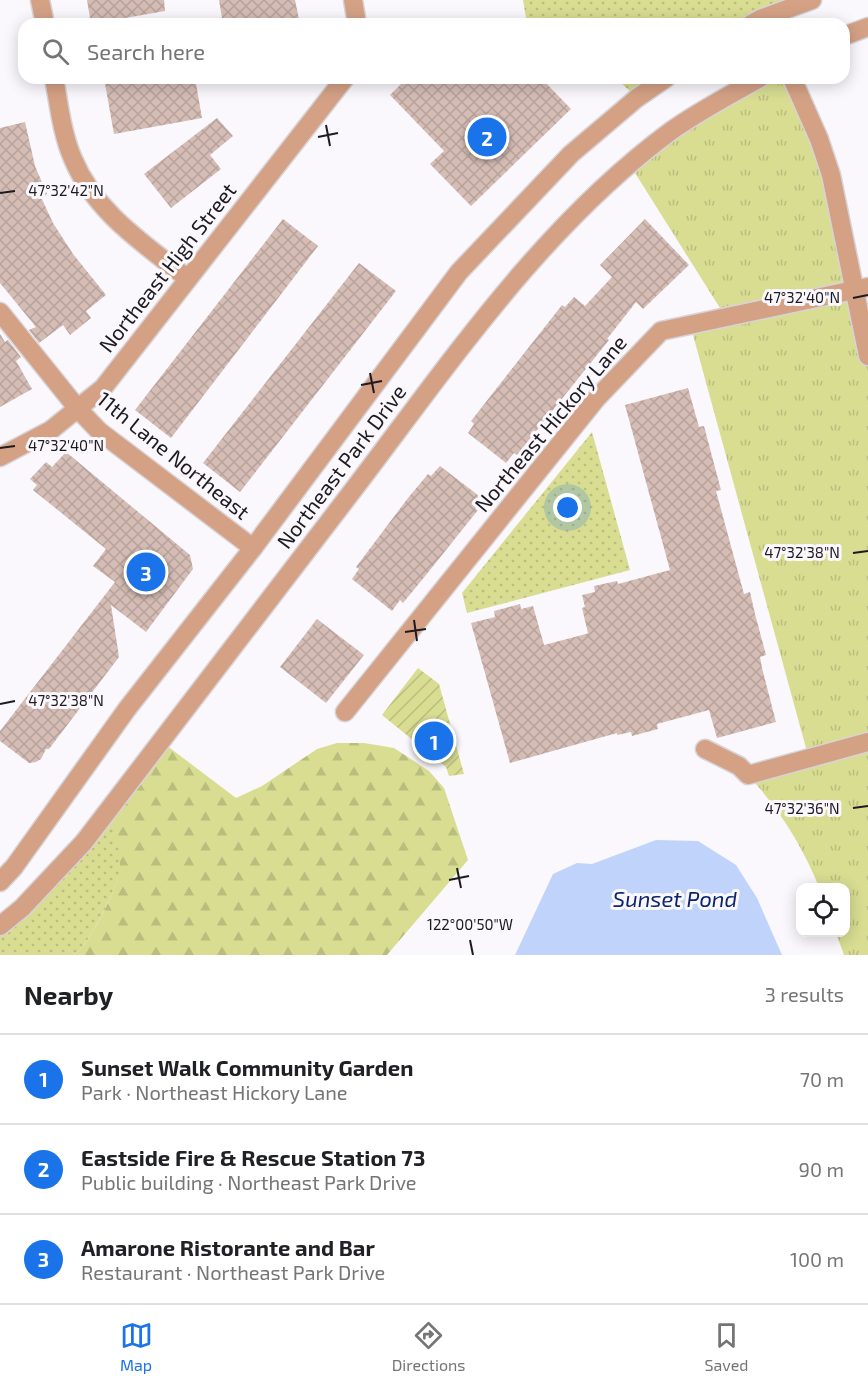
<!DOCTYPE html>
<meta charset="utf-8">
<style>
:root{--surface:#fff;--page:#f6f6f6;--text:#202124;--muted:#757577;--line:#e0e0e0;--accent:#1a73e8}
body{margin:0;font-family:"Exo 2",sans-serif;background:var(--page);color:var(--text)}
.controls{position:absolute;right:18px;bottom:18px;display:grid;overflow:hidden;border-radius:12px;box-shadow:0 3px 15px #0003}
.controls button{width:54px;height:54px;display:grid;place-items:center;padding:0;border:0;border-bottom:2px solid var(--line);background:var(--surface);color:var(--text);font:30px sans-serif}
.you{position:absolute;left:568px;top:508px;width:21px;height:21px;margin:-15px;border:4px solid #fff;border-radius:50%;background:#1a73e8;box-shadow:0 0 0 9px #1a73e833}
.badge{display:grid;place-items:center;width:39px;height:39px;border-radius:50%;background:var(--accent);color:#fff;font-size:20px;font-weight:700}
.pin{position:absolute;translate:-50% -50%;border:3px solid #fff;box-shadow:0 2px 6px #0006}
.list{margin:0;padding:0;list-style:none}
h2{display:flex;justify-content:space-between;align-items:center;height:78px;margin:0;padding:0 24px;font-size:26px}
h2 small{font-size:20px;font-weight:400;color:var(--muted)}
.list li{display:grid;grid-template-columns:39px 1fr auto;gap:18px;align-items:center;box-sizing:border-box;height:90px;padding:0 24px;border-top:2px solid var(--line)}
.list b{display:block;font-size:22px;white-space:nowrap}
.list p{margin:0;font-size:20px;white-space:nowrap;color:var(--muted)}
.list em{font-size:20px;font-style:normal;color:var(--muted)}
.icon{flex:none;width:33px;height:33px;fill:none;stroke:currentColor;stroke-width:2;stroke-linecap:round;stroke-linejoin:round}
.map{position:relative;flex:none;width:868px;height:955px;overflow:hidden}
.search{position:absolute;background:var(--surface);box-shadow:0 3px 15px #0003;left:18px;right:18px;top:18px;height:66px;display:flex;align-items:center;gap:15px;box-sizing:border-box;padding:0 21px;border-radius:18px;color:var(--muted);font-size:22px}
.sheet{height:348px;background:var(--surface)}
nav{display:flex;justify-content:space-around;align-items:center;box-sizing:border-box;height:84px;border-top:2px solid var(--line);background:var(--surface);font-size:16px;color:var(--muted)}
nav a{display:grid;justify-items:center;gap:3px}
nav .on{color:var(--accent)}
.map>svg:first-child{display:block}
.grass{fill:url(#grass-tufts)}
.forest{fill:url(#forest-firs)}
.park{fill:url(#park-dots)}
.garden{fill:url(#garden-furrows)}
.water{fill:#bfd3fb}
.building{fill:url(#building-cross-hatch)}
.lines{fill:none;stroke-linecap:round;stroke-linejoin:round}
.minor-casing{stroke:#d7d4d9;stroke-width:21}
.minor{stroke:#d4a185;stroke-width:18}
.ticks{fill:none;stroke:#1e1a21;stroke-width:2}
.labels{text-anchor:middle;stroke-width:6;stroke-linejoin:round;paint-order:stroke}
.street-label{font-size:21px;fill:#1e1a21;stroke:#faf8fc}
.water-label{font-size:22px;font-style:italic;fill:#0b2670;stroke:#faf8fc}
.ticks-label{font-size:15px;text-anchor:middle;fill:#1e1a21;stroke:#faf8fc;stroke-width:6;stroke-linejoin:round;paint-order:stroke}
</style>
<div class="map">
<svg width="868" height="955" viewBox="0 0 868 955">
<defs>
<pattern id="grass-tufts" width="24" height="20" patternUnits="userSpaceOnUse" patternTransform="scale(1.5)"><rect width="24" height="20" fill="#d8dd92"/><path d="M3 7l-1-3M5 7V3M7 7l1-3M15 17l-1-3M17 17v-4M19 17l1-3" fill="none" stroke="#b9bd7e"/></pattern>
<pattern id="forest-firs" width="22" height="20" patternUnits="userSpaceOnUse" patternTransform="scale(1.5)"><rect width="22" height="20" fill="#d8dd92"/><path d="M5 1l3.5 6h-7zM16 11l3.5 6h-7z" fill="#b9bd7e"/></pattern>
<pattern id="park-dots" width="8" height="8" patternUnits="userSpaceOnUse" patternTransform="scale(1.5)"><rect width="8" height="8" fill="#d8dd92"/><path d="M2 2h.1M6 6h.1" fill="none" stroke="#b9bd7e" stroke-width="1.8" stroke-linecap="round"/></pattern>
<pattern id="garden-furrows" width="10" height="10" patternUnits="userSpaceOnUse" patternTransform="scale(1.5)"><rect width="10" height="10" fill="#d8dd92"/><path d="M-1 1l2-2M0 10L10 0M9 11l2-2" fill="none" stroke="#b9bd7e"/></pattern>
<pattern id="building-cross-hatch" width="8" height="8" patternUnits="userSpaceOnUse" patternTransform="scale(1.5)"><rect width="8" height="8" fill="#d5bdb5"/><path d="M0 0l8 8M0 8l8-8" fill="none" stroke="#b6a29b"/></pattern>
</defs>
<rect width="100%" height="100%" fill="#faf8fc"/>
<path class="grass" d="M760,78H792L819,139L857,305L868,303V955H844L836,933L846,932V888L819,887C802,845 779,809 748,775L809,759L690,324L725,316L630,165Z"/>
<path class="forest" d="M162,742L236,798L262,786L317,749L337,743H364L394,748L429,771L444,788L468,860L387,955H74C87,949 120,884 119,871C118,851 112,830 108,811Z"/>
<g class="park">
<path d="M523,0H812L751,24H527Z"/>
<path d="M616,78H666L637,98Z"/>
<path d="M592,432L630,570L467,613L462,593Z"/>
<path d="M108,811C114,831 121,849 120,870C119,885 87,949 74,955H0V926Z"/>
</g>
<path class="garden" d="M418,668L439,684L464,774L449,776L446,767L382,715Z"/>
<path class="water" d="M656,840L698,841L736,865L757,898L782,955H515L553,874L577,863L592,864Z"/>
<g class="building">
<path d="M87,0H164L165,11L91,24Z"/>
<path d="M219,0H295L300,24H223Z"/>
<path d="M104,78H195L202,118L114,134Z"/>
<path d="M407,78H541L571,109L471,206L430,164L444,151L390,95Z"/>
<path d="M217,118L233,136L210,155L221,169L171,208L144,174Z"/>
<path d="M25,122L35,166L47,194L41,197L53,223L73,254L106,295L86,311L91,318L70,335L63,325L39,343L29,330L36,327L0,283V128Z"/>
<path d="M283,219L318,246L171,438L135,410Z"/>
<path d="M645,219L689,265L643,309L636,302L607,339L609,340L517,455L514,453L506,463L468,433L474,424L471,421L562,305L565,307L574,297L585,306L612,277L600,265Z"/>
<path d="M359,263L396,291L240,492L203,463Z"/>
<path d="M0,334L5,342L8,340L21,357L16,361L32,389L0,407Z"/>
<path d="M688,388L699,427L704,426L709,445L721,490L716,491L744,594L750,592L755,614L766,655L760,657L762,668L776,722L717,738L709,710L657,724L658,729L632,736L631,732L617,735V733L510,763L471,623L495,617L494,611L520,604L521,609L533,606L544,645L586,634L588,633L582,608L585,607L582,595L595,592L594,586L617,581L618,584L670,570L625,405Z"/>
<path d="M66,452L190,555L193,569L146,632L111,605L119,657L49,749H46L41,759L36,762L29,763L0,741V731L115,582L93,566L106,549L33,490L37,485L30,479L46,462L52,467Z"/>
<path d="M440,466L483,499L475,509L478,510L426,575L403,603L400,600L392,611L352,579L359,569L356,567L408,498L428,474L431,476Z"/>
<path d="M317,619L364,655L326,703L280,667Z"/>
</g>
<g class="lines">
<g class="minor-casing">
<g id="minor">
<path d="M40,0L45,24"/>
<path d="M353,0L357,24"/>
<path d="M751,24L760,19L812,0"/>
<path d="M844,36L868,27"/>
<path d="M54,78C59,105 62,134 73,159C95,212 143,243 187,278"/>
<path d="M792,78L819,139L831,175L868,356"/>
<path d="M0,312L78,409L99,431L253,548"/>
<path d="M0,457L51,430L103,388L345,78"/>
<path d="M345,712L596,399L661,331L868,287"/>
<path d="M705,749L739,766L748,775L868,742"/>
<path d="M0,882L14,867L127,709L253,548L459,272L571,154L637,98L666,78"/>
<path d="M0,926L22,908L84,842C177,722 268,601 360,481C454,357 545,224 671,131C699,111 730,95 760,78"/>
</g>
</g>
<use href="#minor" class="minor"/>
</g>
<path class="ticks" d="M326,125L330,146M318,137L338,133M0,193L15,191M853,298L868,295M370,373L374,393M361,385L382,381M0,448L15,446M853,553L868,551M414,620L417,641M405,632L426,629M0,704L15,701M853,808L868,806M457,868L461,888M449,880L469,876M470,940L473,955"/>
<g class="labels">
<g class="street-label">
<text transform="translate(168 268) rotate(-52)" y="7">Northeast High Street</text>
<text transform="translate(551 424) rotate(-50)" y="7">Northeast Hickory Lane</text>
<text transform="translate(173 456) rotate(39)" y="7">11th Lane Northeast</text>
<text transform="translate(342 467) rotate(-53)" y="7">Northeast Park Drive</text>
</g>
<g class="water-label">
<text x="675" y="907">Sunset Pond</text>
</g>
</g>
<g class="ticks-label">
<text x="66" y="196">47°32'42"N</text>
<text x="802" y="303">47°32'40"N</text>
<text x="66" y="451">47°32'40"N</text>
<text x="802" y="558">47°32'38"N</text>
<text x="66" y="706">47°32'38"N</text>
<text x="802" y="814">47°32'36"N</text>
<text x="470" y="930">122°00'50"W</text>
</g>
</svg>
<div class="controls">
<button><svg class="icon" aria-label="locate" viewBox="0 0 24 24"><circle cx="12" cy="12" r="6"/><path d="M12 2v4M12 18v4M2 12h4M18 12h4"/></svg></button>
</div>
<div class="you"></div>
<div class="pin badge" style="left:434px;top:741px">1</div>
<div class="pin badge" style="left:487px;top:137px">2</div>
<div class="pin badge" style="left:146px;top:572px">3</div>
<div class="search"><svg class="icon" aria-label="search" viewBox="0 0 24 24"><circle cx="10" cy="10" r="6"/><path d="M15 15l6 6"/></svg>Search here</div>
</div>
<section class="sheet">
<h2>Nearby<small>3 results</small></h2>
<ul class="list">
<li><span class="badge">1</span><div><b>Sunset Walk Community Garden</b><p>Park · Northeast Hickory Lane</p></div><em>70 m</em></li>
<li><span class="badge">2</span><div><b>Eastside Fire &amp; Rescue Station 73</b><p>Public building · Northeast Park Drive</p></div><em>90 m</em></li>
<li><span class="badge">3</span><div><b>Amarone Ristorante and Bar</b><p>Restaurant · Northeast Park Drive</p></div><em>100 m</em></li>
</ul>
</section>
<nav>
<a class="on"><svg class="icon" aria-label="map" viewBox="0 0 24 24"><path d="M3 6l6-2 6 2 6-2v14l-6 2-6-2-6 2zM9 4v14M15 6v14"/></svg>Map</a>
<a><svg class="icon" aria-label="directions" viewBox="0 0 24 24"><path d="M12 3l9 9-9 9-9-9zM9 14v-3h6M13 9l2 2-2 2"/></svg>Directions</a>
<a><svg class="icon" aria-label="saved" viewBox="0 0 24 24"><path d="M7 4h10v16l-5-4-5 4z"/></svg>Saved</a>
</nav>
